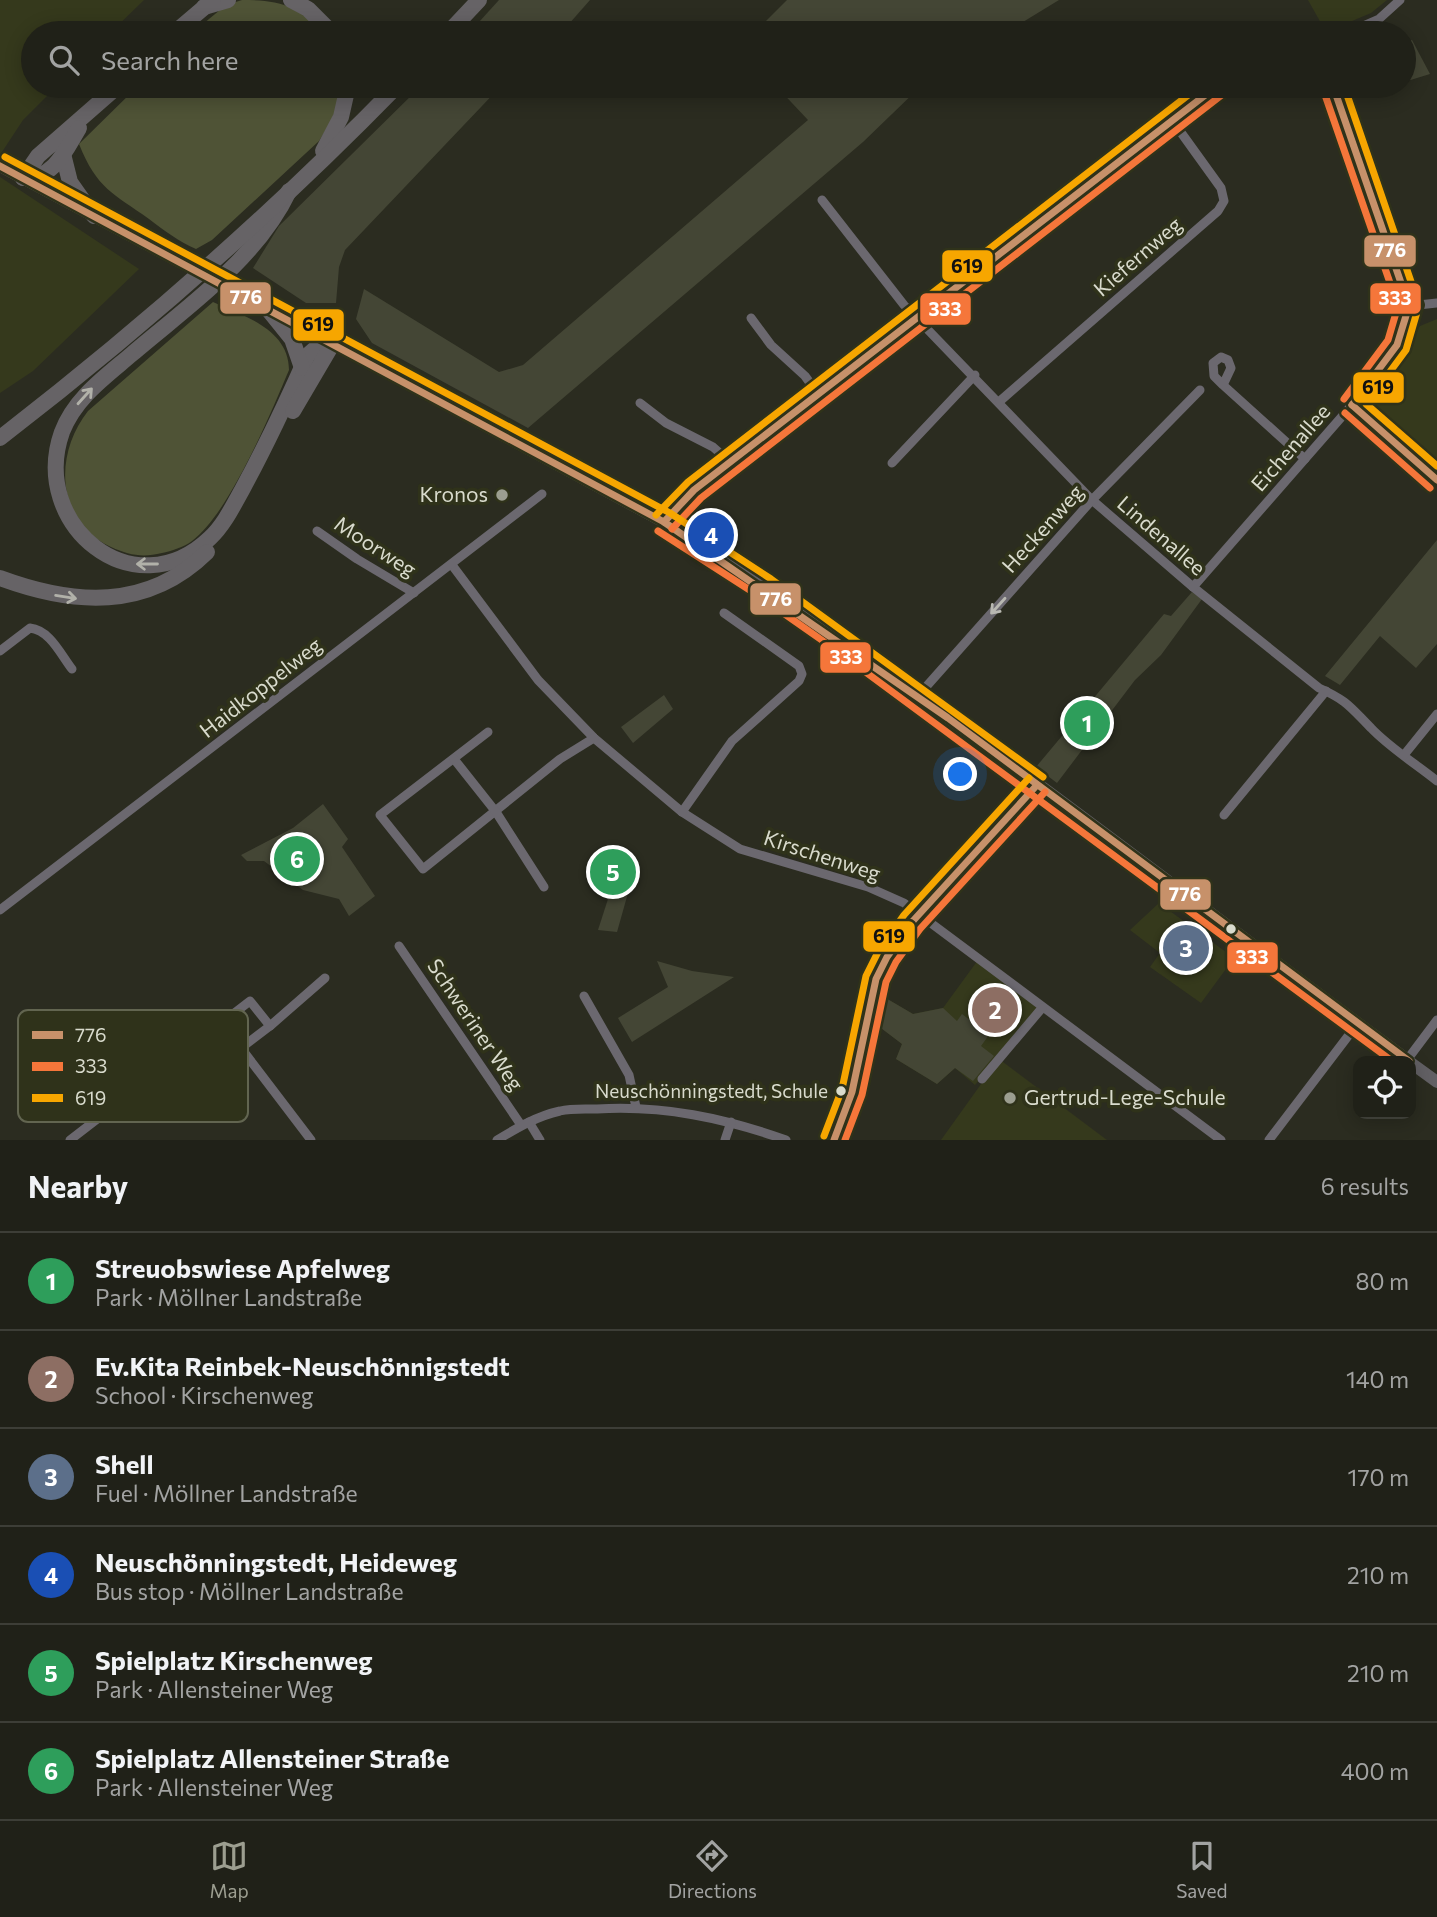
<!DOCTYPE html>
<meta charset="utf-8">
<style>
:root{--surface:#202118;--page:#2d2e25;--text:#f1f3f6;--muted:#a2a3a2;--line:#3d3e37;--accent:#9c9e90}
body{margin:0;font-family:Commissioner,sans-serif;background:var(--page);color:var(--text)}
.controls{position:absolute;right:21px;bottom:21px;display:grid;overflow:hidden;border-radius:14px;box-shadow:0 4px 18px #0003}
.controls button{width:63px;height:63px;display:grid;place-items:center;padding:0;border:0;border-bottom:2px solid var(--line);background:var(--surface);color:var(--text);font:35px sans-serif}
.you{position:absolute;left:961px;top:775px;width:24px;height:24px;margin:-18px;border:5px solid #fff;border-radius:50%;background:#1a73e8;box-shadow:0 0 0 10px #1a73e833}
.badge{display:grid;place-items:center;width:46px;height:46px;border-radius:50%;background:var(--accent);color:#fff;font-size:23px;font-weight:700}
.pin{position:absolute;translate:-50% -50%;border:4px solid #fff;box-shadow:0 2px 7px #0006}
.list{margin:0;padding:0;list-style:none}
h2{display:flex;justify-content:space-between;align-items:center;height:91px;margin:0;padding:0 28px;font-size:30px}
h2 small{font-size:23px;font-weight:400;color:var(--muted)}
.list li{display:grid;grid-template-columns:46px 1fr auto;gap:21px;align-items:center;box-sizing:border-box;height:98px;padding:0 28px;border-top:2px solid var(--line)}
.list b{display:block;font-size:26px;white-space:nowrap}
.list p{margin:0;font-size:23px;white-space:nowrap;color:var(--muted)}
.list em{font-size:23px;font-style:normal;color:var(--muted)}
.icon{flex:none;width:38px;height:38px;fill:none;stroke:currentColor;stroke-width:2;stroke-linecap:round;stroke-linejoin:round}
.map{position:relative;flex:none;width:1437px;height:1140px;overflow:hidden}
.search{position:absolute;background:var(--surface);box-shadow:0 4px 18px #0003;left:21px;right:21px;top:21px;height:77px;display:flex;align-items:center;gap:18px;box-sizing:border-box;padding:0 24px;border-radius:38px;color:var(--muted);font-size:26px}
.sheet{height:679px;background:var(--surface)}
nav{display:flex;justify-content:space-around;align-items:center;box-sizing:border-box;height:98px;border-top:2px solid var(--line);background:var(--surface);font-size:19px;color:var(--muted)}
nav a{display:grid;justify-items:center;gap:4px}
nav .on{color:var(--accent)}
.map>svg:first-child{display:block}
.built{fill:#35391c}
.green{fill:#444635}
.forest{fill:#4f5336}
.lines{fill:none;stroke-linecap:round;stroke-linejoin:round}
.street{stroke:#6b686f;stroke-width:9}
.secondary{stroke:#626064;stroke-width:12}
.highway{stroke:#666366;stroke-width:16}
.secondary-bridge{stroke:#626064;stroke-width:12}
.bus-1-casing{stroke:#2f321a;stroke-width:12}
.bus-2-casing{stroke:#2f321a;stroke-width:12}
.bus-3-casing{stroke:#2f321a;stroke-width:12}
.bus-1{stroke:#c7916a;stroke-width:7}
.bus-2{stroke:#f5763a;stroke-width:7}
.bus-3{stroke:#f7a600;stroke-width:7}
.oneway{stroke:#b1b1a9}
.oneway2{stroke:#b8b8b1}
.poi-dot{fill:#9c9e90;stroke:#2f321a;stroke-width:2.5}
.bus-dot{fill:#d9dbcd;stroke:#2f321a;stroke-width:2.5}
.labels{text-anchor:middle;stroke-width:7;stroke-linejoin:round;paint-order:stroke}
.bus-label{font-size:19px;fill:#d9dbcd;stroke:#2f321a;text-anchor:end}
.street-label{font-size:21px;fill:#d9dbcd;stroke:#2f321a}
.poi-label{font-size:21px;fill:#d9dbcd;stroke:#2f321a;text-anchor:end}
.key{fill:#2f321a;stroke:#626550;stroke-width:2}
.key-label{font-size:19px;fill:#d9dbcd}
.line-badge{stroke:#2f321a;stroke-width:2.5}
.badge-label{font-size:19px;text-anchor:middle;font-weight:bold;fill:#fff}
.pale-badge-label{font-size:19px;text-anchor:middle;font-weight:bold;fill:#111}
</style>
<div class="map">
<svg width="1437" height="1140" viewBox="0 0 1437 1140">
<rect width="100%" height="100%" fill="#2b2c20"/>
<g class="built">
<path d="M0,0H144L110,33H33V86H57L23,120L0,155Z"/>
<path d="M1308,0H1387L1371,13L1326,32Z"/>
<path d="M0,177L139,269L33,371L0,393Z"/>
<path d="M1437,319V468L1427,460L1426,452L1370,399L1420,326Z"/>
<path d="M1159,903L1234,958L1201,1003L1150,967L1160,953L1130,930Z"/>
<path d="M978,960L1039,1009L975,1085L955,1068L937,1084L896,1059L902,1044L877,1025L884,997L913,1014L943,1008Z"/>
<path d="M999,1059L1107,1140H941Z"/>
</g>
<g class="green">
<path d="M499,0H590L561,33H469Z"/>
<path d="M787,0H1059L1005,33H754Z"/>
<path d="M1412,40L1430,74L1404,82V56L1411,53L1406,43Z"/>
<path d="M421,86H501L345,250L339,267L336,303H306L253,268L279,226Z"/>
<path d="M776,86H921L863,142L528,428L372,343L356,319L364,289L499,372L523,365L808,120Z"/>
<path d="M1437,540V644L1416,668L1380,636L1340,685L1325,676Z"/>
<path d="M1192,592L1202,599L1161,655L1135,680L1057,783L1036,767L1164,614L1171,616Z"/>
<path d="M664,695L673,709L633,743L621,727Z"/>
<path d="M323,804L348,839L342,847L375,896L349,916L339,899L303,890L264,861H247L241,855L293,828Z"/>
<path d="M628,893L617,932L598,930L608,899Z"/>
<path d="M657,961L692,971L734,977L632,1042L618,1018L668,987Z"/>
<path d="M884,997L913,1014L943,1008L957,1021L962,1014L989,1035L981,1046L994,1056L973,1081L955,1068L937,1084L896,1059L902,1044L877,1025Z"/>
</g>
<g class="forest">
<path d="M242,0C281,0 297,6 324,33H192L226,5Z"/>
<path d="M138,86H341L335,115L319,141L212,240L196,249C178,241 165,231 149,219C113,193 97,189 79,144Z"/>
<path d="M213,302C244,316 289,329 289,370C270,415 230,512 192,541C184,547 171,551 162,553C142,558 129,555 111,547C55,521 54,454 88,411Z"/>
</g>
<g class="lines">
<g class="street">
<path d="M1347,33L1379,19L1400,0"/>
<path d="M822,200L904,305L1092,500L1193,587L1319,688C1348,701 1350,707 1371,728C1390,748 1416,764 1437,781"/>
<path d="M1409,306L1437,303"/>
<path d="M751,318L771,345L805,376L818,394"/>
<path d="M1223,385L1231,368L1228,360L1221,357L1213,363L1214,376L1223,385L1305,459"/>
<path d="M1000,401L1218,211L1224,201L1221,188L1172,120"/>
<path d="M640,403L666,423L713,447L730,462"/>
<path d="M1352,405L1437,480"/>
<path d="M892,463L975,375"/>
<path d="M664,522L694,490L1217,86"/>
<path d="M317,531L357,559L414,593"/>
<path d="M452,565L538,680L594,738L682,812L740,849L868,887L904,903L1221,1140"/>
<path d="M1193,587L1359,397L1397,345L1409,306L1333,86"/>
<path d="M0,651L30,628C50,630 61,655 72,669"/>
<path d="M917,697L1092,500L1200,390"/>
<path d="M488,732L380,815L423,869L560,759L594,738"/>
<path d="M1404,755L1437,714"/>
<path d="M454,759L496,812L544,887"/>
<path d="M682,812L732,741L799,681L802,674L799,666L724,613"/>
<path d="M1224,815L1326,691"/>
<path d="M0,910L542,494"/>
<path d="M399,946L521,1125"/>
<path d="M584,996L629,1075L636,1107"/>
<path d="M220,1024L241,1048"/>
<path d="M270,1026L325,978"/>
<path d="M1407,1060L1437,1020"/>
<path d="M982,1079L1042,1008"/>
<path d="M529,1122L540,1140"/>
<path d="M70,1140L250,1001L270,1026L241,1048L311,1140"/>
<path d="M497,1140C517,1128 537,1116 560,1111C572,1108 585,1109 597,1109C663,1105 724,1118 786,1140"/>
<path d="M725,1140L731,1122"/>
<path d="M834,1140L852,1092L876,979L887,957L912,922L1037,785"/>
<path d="M1269,1140L1358,1023"/>
</g>
<g class="secondary">
<path d="M0,166L180,262"/>
<path d="M239,293L664,522C922,688 1162,880 1409,1061"/>
<path d="M1411,1063L1437,1082"/>
</g>
<g class="highway">
<path d="M291,0L308,9L332,33"/>
<path d="M204,7L228,0"/>
<path d="M174,33L213,0"/>
<path d="M448,33L479,0"/>
<path d="M323,151L341,117L348,86"/>
<path d="M63,154L70,182L94,216"/>
<path d="M23,178L38,156L118,86"/>
<path d="M23,178C54,179 65,151 79,128"/>
<path d="M289,191C256,260 188,306 132,354C105,377 75,398 62,432C29,525 134,611 210,538C224,525 233,506 242,490C266,446 287,401 307,356L317,347L333,343"/>
<path d="M267,308L292,339L302,368"/>
<path d="M293,411L333,343"/>
<path d="M0,438C140,330 273,213 397,86"/>
<path d="M0,578C73,605 147,611 207,552"/>
</g>
<path class="secondary-bridge" d="M180,262L239,293"/>
<g class="bus-1-casing">
<g id="bus-1">
<path d="M1333,86L1409,306L1397,345L1352,405"/>
<path d="M0,166L664,522L948,718L1409,1061"/>
<path d="M1352,405L1437,480"/>
<path d="M664,522L694,490L1217,86"/>
<path d="M834,1140L852,1092L876,979L887,957L912,922L1037,785"/>
</g>
</g>
<g class="bus-2-casing">
<g id="bus-2">
<path d="M1323,89L1398,306L1388,340L1344,399"/>
<path d="M1345,413L1430,488"/>
<path d="M672,529L701,498L1223,94"/>
<path d="M658,531L759,596L833,648L1392,1061"/>
<path d="M845,1140L862,1095L886,982L896,962L920,929L1045,792"/>
</g>
</g>
<g class="bus-3-casing">
<g id="bus-3">
<path d="M1344,86L1419,305L1406,350L1366,404L1437,466"/>
<path d="M5,157L670,513L771,579L1043,777"/>
<path d="M656,515L688,482L1200,86"/>
<path d="M824,1136L842,1089L866,976L878,952L904,915L1029,778"/>
</g>
</g>
<use href="#bus-1" class="bus-1"/>
<use href="#bus-2" class="bus-2"/>
<use href="#bus-3" class="bus-3"/>
</g>
<defs><path id="oneway-shaft" d="M-6 0H5M1.5-3L5.5 0L1.5 3" fill="none" stroke-width="1.6" stroke-linecap="round" stroke-linejoin="round" transform="scale(1.75)"/></defs>
<g class="oneway">
<use href="#oneway-shaft" transform="translate(85 396) rotate(-48)"/>
<use href="#oneway-shaft" transform="translate(147 564) rotate(-180)"/>
<use href="#oneway-shaft" transform="translate(66 597) rotate(9)"/>
</g>
<use class="oneway2" href="#oneway-shaft" transform="translate(998 606) rotate(132)"/>
<g class="poi-dot">
<circle cx="502" cy="495" r="7"/>
<circle cx="1010" cy="1098" r="7"/>
</g>
<g class="bus-dot">
<circle cx="1231" cy="929" r="6"/>
<circle cx="841" cy="1091" r="6"/>
</g>
<g class="labels">
<g class="bus-label">
<text x="828" y="1098">Neuschönningstedt, Schule</text>
</g>
<g class="street-label">
<text transform="translate(1138 257) rotate(-41)" y="7">Kiefernweg</text>
<text transform="translate(1291 448) rotate(-49)" y="7">Eichenallee</text>
<text transform="translate(1043 529) rotate(-48)" y="7">Heckenweg</text>
<text transform="translate(1161 536) rotate(41)" y="7">Lindenallee</text>
<text transform="translate(375 547) rotate(33)" y="7">Moorweg</text>
<text transform="translate(261 688) rotate(-38)" y="7">Haidkoppelweg</text>
<text transform="translate(822 856) rotate(18)" y="7">Kirschenweg</text>
<text transform="translate(475 1025) rotate(56)" y="7">Schweriner Weg</text>
</g>
<g class="poi-label">
<text x="488" y="502">Kronos</text>
<text x="1024" y="1105" text-anchor="start">Gertrud-Lege-Schule</text>
</g>
</g>
<rect x="18" y="1010" width="230" height="112" rx="10" class="key"/>
<rect x="32" y="1031" width="31" height="8" fill="#c7916a"/>
<rect x="32" y="1062" width="31" height="9" fill="#f5763a"/>
<rect x="32" y="1094" width="31" height="8" fill="#f7a600"/>
<g class="key-label">
<text x="75" y="1042">776</text>
<text x="75" y="1073">333</text>
<text x="75" y="1105">619</text>
</g>
<g class="line-badge">
<rect x="1363" y="234" width="54" height="34" rx="7" fill="#c7916a"/>
<rect x="941" y="249" width="53" height="34" rx="7" fill="#f7a600"/>
<rect x="219" y="281" width="53" height="34" rx="7" fill="#c7916a"/>
<rect x="1369" y="282" width="53" height="33" rx="7" fill="#f5763a"/>
<rect x="919" y="292" width="53" height="34" rx="7" fill="#f5763a"/>
<rect x="292" y="308" width="53" height="34" rx="7" fill="#f7a600"/>
<rect x="1352" y="371" width="53" height="33" rx="7" fill="#f7a600"/>
<rect x="749" y="582" width="53" height="34" rx="7" fill="#c7916a"/>
<rect x="819" y="641" width="53" height="33" rx="7" fill="#f5763a"/>
<rect x="1159" y="878" width="53" height="33" rx="7" fill="#c7916a"/>
<rect x="862" y="920" width="54" height="33" rx="7" fill="#f7a600"/>
<rect x="1226" y="941" width="53" height="33" rx="7" fill="#f5763a"/>
</g>
<g class="badge-label">
<text x="1390" y="257">776</text>
<text x="246" y="304">776</text>
<text x="1395" y="305">333</text>
<text x="945" y="316">333</text>
<text x="776" y="606">776</text>
<text x="846" y="664">333</text>
<text x="1185" y="901">776</text>
<text x="1252" y="964">333</text>
</g>
<g class="pale-badge-label">
<text x="967" y="273">619</text>
<text x="318" y="331">619</text>
<text x="1378" y="394">619</text>
<text x="889" y="943">619</text>
</g>
</svg>
<div class="controls">
<button><svg class="icon" aria-label="locate" viewBox="0 0 24 24"><circle cx="12" cy="12" r="6"/><path d="M12 2v4M12 18v4M2 12h4M18 12h4"/></svg></button>
</div>
<div class="you"></div>
<div class="pin badge" style="left:1087px;top:723px;background:#2e9e5b">1</div>
<div class="pin badge" style="left:995px;top:1010px;background:#8d6e63">2</div>
<div class="pin badge" style="left:1186px;top:948px;background:#5c6f8a">3</div>
<div class="pin badge" style="left:711px;top:535px;background:#1a4fb4">4</div>
<div class="pin badge" style="left:613px;top:872px;background:#2e9e5b">5</div>
<div class="pin badge" style="left:297px;top:859px;background:#2e9e5b">6</div>
<div class="search"><svg class="icon" aria-label="search" viewBox="0 0 24 24"><circle cx="10" cy="10" r="6"/><path d="M15 15l6 6"/></svg>Search here</div>
</div>
<section class="sheet">
<h2>Nearby<small>6 results</small></h2>
<ul class="list">
<li><span class="badge" style="background:#2e9e5b">1</span><div><b>Streuobswiese Apfelweg</b><p>Park · Möllner Landstraße</p></div><em>80 m</em></li>
<li><span class="badge" style="background:#8d6e63">2</span><div><b>Ev.Kita Reinbek-Neuschönnigstedt</b><p>School · Kirschenweg</p></div><em>140 m</em></li>
<li><span class="badge" style="background:#5c6f8a">3</span><div><b>Shell</b><p>Fuel · Möllner Landstraße</p></div><em>170 m</em></li>
<li><span class="badge" style="background:#1a4fb4">4</span><div><b>Neuschönningstedt, Heideweg</b><p>Bus stop · Möllner Landstraße</p></div><em>210 m</em></li>
<li><span class="badge" style="background:#2e9e5b">5</span><div><b>Spielplatz Kirschenweg</b><p>Park · Allensteiner Weg</p></div><em>210 m</em></li>
<li><span class="badge" style="background:#2e9e5b">6</span><div><b>Spielplatz Allensteiner Straße</b><p>Park · Allensteiner Weg</p></div><em>400 m</em></li>
</ul>
</section>
<nav>
<a class="on"><svg class="icon" aria-label="map" viewBox="0 0 24 24"><path d="M3 6l6-2 6 2 6-2v14l-6 2-6-2-6 2zM9 4v14M15 6v14"/></svg>Map</a>
<a><svg class="icon" aria-label="directions" viewBox="0 0 24 24"><path d="M12 3l9 9-9 9-9-9zM9 14v-3h6M13 9l2 2-2 2"/></svg>Directions</a>
<a><svg class="icon" aria-label="saved" viewBox="0 0 24 24"><path d="M7 4h10v16l-5-4-5 4z"/></svg>Saved</a>
</nav>
